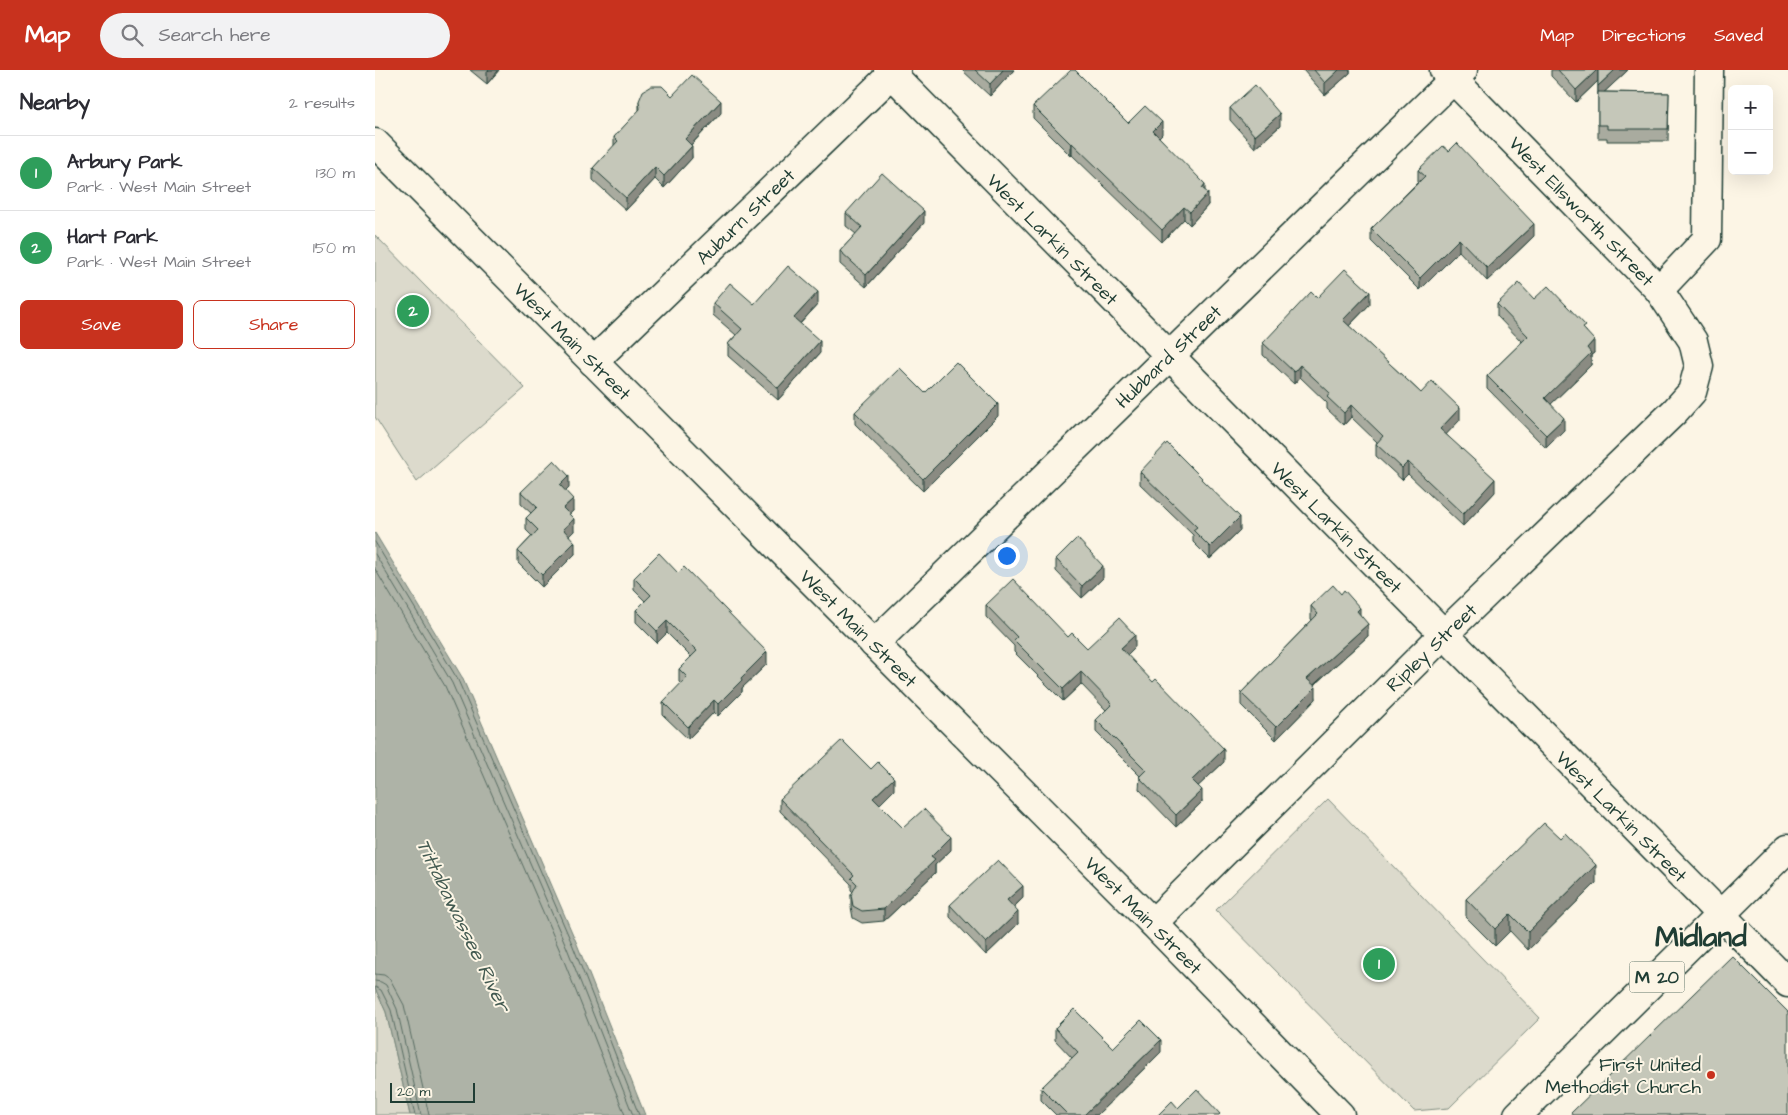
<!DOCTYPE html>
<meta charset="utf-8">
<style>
:root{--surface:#fff;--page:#f2f2f3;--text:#2b2b33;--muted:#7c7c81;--line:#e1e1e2;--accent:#c8321e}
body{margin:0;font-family:"Architects Daughter",sans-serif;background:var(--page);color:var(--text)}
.controls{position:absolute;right:15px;top:15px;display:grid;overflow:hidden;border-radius:8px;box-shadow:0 5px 20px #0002}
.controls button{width:45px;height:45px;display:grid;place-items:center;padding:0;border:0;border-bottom:1px solid var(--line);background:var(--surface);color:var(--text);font:25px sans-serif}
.scale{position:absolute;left:15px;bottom:12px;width:85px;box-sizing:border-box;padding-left:5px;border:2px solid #1f3d34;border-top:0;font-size:14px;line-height:18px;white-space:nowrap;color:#1f3d34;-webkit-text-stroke:4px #fcf5e5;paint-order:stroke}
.you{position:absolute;left:631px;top:485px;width:18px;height:18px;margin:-12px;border:4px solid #fff;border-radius:50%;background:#1a73e8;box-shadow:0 0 0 8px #1a73e833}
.badge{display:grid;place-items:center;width:32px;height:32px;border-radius:50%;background:var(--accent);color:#fff;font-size:16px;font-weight:700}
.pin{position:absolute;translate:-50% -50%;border:2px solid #fff;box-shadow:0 1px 5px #0006}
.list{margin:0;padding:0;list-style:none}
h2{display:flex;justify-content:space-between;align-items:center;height:65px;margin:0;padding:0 20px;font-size:21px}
h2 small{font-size:16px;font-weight:400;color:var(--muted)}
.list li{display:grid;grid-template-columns:32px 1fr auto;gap:15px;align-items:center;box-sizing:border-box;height:75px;padding:0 20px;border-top:1px solid var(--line)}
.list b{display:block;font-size:19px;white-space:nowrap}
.list p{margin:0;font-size:16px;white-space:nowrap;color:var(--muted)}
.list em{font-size:16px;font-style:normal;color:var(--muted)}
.actions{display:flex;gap:10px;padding:15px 20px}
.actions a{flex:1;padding:11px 0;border:1px solid var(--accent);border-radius:8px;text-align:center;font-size:18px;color:var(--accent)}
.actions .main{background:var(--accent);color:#fff}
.icon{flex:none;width:28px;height:28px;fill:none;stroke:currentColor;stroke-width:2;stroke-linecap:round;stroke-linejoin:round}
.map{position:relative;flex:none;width:1413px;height:1045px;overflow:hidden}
header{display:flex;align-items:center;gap:30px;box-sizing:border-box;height:70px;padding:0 25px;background:var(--accent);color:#fff}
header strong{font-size:24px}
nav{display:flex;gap:28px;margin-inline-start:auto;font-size:18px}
.search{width:350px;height:45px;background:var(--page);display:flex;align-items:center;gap:12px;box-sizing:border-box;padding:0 18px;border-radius:28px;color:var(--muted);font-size:19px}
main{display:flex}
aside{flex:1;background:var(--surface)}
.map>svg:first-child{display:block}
.green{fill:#dcdacc;stroke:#7e8c80}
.water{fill:#aeb3a7;stroke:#758479}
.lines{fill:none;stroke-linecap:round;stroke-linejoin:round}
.shore{stroke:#586c62;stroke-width:1}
.minor-casing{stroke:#1f3d34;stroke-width:31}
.highway-casing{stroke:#1f3d34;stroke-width:31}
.minor{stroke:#fcf5e5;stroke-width:28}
.highway{stroke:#fcf5e5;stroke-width:28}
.wall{fill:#a9ab9f;stroke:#1f3d34}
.shaded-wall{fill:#8a8b82;stroke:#1f3d34}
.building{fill:#c5c7b9;stroke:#1f3d34}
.poi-dot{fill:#c8321e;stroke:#fcf5e5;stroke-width:2}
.labels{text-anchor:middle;stroke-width:4;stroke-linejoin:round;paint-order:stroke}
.shield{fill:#fcf5e5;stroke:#617469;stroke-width:1}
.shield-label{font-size:18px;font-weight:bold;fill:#1f3d34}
.street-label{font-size:19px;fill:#1f3d34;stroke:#fcf5e5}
.poi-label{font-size:19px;fill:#1f3d34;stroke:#fcf5e5;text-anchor:end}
.water-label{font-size:20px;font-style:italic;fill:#435a51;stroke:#fcf5e5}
.town-label{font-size:29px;font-weight:bold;fill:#1f3d34;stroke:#fcf5e5}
</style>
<header>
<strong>Map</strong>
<div class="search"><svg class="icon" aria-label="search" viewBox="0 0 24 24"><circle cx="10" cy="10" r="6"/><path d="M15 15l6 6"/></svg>Search here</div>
<nav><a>Map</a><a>Directions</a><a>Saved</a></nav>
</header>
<main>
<aside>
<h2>Nearby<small>2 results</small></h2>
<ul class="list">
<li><span class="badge" style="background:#2e9e5b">1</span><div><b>Arbury Park</b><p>Park · West Main Street</p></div><em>130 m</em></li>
<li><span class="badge" style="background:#2e9e5b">2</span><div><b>Hart Park</b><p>Park · West Main Street</p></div><em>150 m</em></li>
</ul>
<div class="actions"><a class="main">Save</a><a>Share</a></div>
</aside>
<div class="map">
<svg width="1413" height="1045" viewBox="0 0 1413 1045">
<rect width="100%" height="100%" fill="#fcf5e5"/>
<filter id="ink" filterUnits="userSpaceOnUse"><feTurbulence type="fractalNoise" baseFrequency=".02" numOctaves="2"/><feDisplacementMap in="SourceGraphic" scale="10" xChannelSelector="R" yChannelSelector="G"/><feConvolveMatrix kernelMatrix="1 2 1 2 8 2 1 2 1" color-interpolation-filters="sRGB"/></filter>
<g filter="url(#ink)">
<g class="green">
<path d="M0,165L150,318L42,412L0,347Z"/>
<path d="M953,729L1165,948L1074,1038L1039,1041L841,840Z"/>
<path d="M0,918L11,942L35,1045H0Z"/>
</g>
<path class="water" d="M0,463L87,607L202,874L270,1045H35L11,942L0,918Z"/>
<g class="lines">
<g class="shore">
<path d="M0,472L83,610L198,876L264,1045"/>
<path d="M0,484L77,613L192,878L258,1045"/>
<path d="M0,499L70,616L185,881L250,1045"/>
<path d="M0,904L9,905L15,909L29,935L54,1045"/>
<path d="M0,911L6,912L11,915L22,939L46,1045"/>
<path d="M0,917L6,920L16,940L40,1045"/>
</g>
<g class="minor-casing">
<g id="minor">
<path d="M513,0L1413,913"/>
<path d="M0,73L778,853L965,1045"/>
<path d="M1284,220L1332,169L1334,0"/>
<path d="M218,292L521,0"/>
<path d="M499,574L1088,0"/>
<path d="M778,853L1068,565L1300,341L1317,322L1324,296L1318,271L1284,220L1069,0"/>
</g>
</g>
<g class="highway-casing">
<path id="highway" d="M1143,1045L1413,778"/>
</g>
<use href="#minor" class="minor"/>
<use href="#highway" class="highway"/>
</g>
<g class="wall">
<path d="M95,0H124L112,14Z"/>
<path d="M587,0H639L615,26Z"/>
<path d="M928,0H975V3L950,25Z"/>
<path d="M1176,0H1253L1229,22L1294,23L1293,71H1232V68H1223V11L1201,32L1176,6Z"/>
<path d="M297,26L346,43L316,75L317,88L289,118L280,109L251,140L218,110V98L239,76V67L264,41V31Z"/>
<path d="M658,36L753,53L787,64L784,67L830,121L833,135L815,155L809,149L787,172L697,85L696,86L658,48Z"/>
<path d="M855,38L905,56L880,78L855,50Z"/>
<path d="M1043,100L1159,166L1112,211L1084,181L1045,220L996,171V159L1043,112Z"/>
<path d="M471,143L549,153L491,217L465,194V181L481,164L471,156Z"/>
<path d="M942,228L995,234L974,256L1046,323L1085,350L1071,364L1120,422L1088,456L1033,404L1027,410L1001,386V374L1002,372L976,347L969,355L952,339V333L925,307L919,314L888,285V273Z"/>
<path d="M1159,229L1211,261L1219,283L1216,285V295L1176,334L1189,360L1171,378L1112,318V306L1147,272L1122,246V234Z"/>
<path d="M338,233L379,234H443L425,254L445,283L403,330L353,286V274L361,265L338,245Z"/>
<path d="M550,323L623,346L548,421L480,354V342Z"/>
<path d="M765,402L827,411L865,460L835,489L818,472V465L765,414Z"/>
<path d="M194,418L191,421L198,441L194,444L199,461L194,466L200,484L167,517L143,493V481L157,466L151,460V448L156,443L146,434V422Z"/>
<path d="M681,489L728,508L707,528L681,501Z"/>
<path d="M259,508L392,594L367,618V622L343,646L339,642L313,669L288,645V632L306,614L304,612V599L316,587L292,563L282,573L261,552V540L270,531L259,520Z"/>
<path d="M611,535L693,567L712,578L760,577L752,585L849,692L823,716L827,732L801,757L764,719L765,706L721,662V650L731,640L706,614L688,631L639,582V576L611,547Z"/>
<path d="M936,536L985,545L993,566L939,615L941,629L901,670L866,635V623L937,550L936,549Z"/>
<path d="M496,699L519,720L504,735L528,758L576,780L560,795V803L509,851L487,853L478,848L476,837V825L478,822L476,820V814L405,741V729Z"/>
<path d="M1185,768L1221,813L1153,880L1135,861L1120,876L1091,847V829Z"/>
<path d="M648,828L639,837L643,854L611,885L575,847V835Z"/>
<path d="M680,958L738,978L786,982L722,1045H681L666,1030V1018L697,988L680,970Z"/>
</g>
<g class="shaded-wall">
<path d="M114,0H124L112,14V2Z"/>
<path d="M628,0H639L615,26V14Z"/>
<path d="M964,0H975V3L950,25V13Z"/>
<path d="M1222,0H1223V11L1201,32V20Z"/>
<path d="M1240,0H1253L1223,28V16Z"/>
<path d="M346,31V43L310,81V69Z"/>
<path d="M905,44V56L880,78V66Z"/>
<path d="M787,52V64L778,73V61Z"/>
<path d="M697,73V85L696,86V74Z"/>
<path d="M317,76V88L289,118V106Z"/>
<path d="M280,97V109L251,140V128Z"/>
<path d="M830,114V126L827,118Z"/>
<path d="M833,123V135L815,155V142Z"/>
<path d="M809,137V149L787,172V160Z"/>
<path d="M549,141V153L491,217V205Z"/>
<path d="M1159,154V166L1112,211V198Z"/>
<path d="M1084,169V181L1045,220V208Z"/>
<path d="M443,222V234L419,260V248Z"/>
<path d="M995,222V234L968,262V250Z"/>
<path d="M1219,270V283L1216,285V295L1170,340V328L1212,278Z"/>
<path d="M445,271V283L403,330V318Z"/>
<path d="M925,295V307L919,314V302Z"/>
<path d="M623,334V346L548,421V409Z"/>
<path d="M976,335V347L969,355V343Z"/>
<path d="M1085,338V350L1065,371V359Z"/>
<path d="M1189,348V360L1171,378V365Z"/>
<path d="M1033,392V404L1027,410V398Z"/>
<path d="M194,406V418L185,427V415Z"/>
<path d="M1120,409V422L1088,456V444Z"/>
<path d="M198,429V441L188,450V438Z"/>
<path d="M865,447V460L835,489V477Z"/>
<path d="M199,449V461L188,472V459Z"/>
<path d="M200,472V484L167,517V505Z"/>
<path d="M728,496V508L707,528V516Z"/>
<path d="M985,538V550L982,541Z"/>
<path d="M292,551V563L282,573V561Z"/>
<path d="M993,554V566L932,621V609Z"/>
<path d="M760,565V577L746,591V578Z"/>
<path d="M392,582V594L367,618V622L343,646V634L366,608Z"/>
<path d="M706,602V614L688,631V619Z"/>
<path d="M941,617V629L901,670V657Z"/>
<path d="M339,630V642L313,669V657Z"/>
<path d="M849,679V692L817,722V710Z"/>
<path d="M519,708V720L498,741V728Z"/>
<path d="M827,720V732L801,757V745Z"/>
<path d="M576,767V780L560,795V803L509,851V839L556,787Z"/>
<path d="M1221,795V813L1153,880V862Z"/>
<path d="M648,816V828L632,843V830Z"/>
<path d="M643,842V854L611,885V873Z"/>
<path d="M1135,844V861L1120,876V859Z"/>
<path d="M786,970V982L722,1045H709Z"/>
</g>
<g class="building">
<path d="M600,0H628L615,14Z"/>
<path d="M696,0H700L753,53L770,36L787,52L778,61L830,114L827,118L833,123L815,142L809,137L787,160L697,73L696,74L658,36Z"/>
<path d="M939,0H964L950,13Z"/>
<path d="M1183,0H1222L1201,20Z"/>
<path d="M1223,0H1240L1223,16Z"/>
<path d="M317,5L346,31L310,69L317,76L289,106L280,97L251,128L218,98L243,71L239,67L265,39L264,31L268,21L276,16H287L297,26Z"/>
<path d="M880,15L905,44L880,66L855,38Z"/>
<path d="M1223,22L1294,23L1293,59H1232V55H1223Z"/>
<path d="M1082,73L1159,154L1112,198L1084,169L1045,208L996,159L1050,106L1043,100L1068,76L1074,81Z"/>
<path d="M507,103L549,141L491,205L465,181L487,157L471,143Z"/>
<path d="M413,196L443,222L419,248L445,271L403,318L353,274L367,259L338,233L355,213L379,234Z"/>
<path d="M970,199L995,222L968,250L1046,323L1057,311L1085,338L1065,359L1120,409L1088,444L1033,392L1027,398L1001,374L1008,366L976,335L969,343L952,327L955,323L925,295L919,302L888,273L936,222L942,228Z"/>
<path d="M1144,213L1159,229L1173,216L1211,256L1208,258L1219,270L1212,278L1216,283L1170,328L1189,348L1171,365L1112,306L1153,266L1122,234Z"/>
<path d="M581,292L623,334L548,409L480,342L525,298L550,323Z"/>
<path d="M792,373L827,408L826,409L865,447L835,477L818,460L822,457L765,402Z"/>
<path d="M179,390L194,406L185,415L198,429L188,438L199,449L188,459L200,472L167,505L143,481L163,460L151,448L162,437L146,422Z"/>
<path d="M702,468L728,496L707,516L681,489Z"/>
<path d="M284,483L303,503L309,497L392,582L366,608L367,610L343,634L339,630L313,657L288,632L312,607L304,599L322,581L292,551L282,561L261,540L276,525L259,508Z"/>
<path d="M638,509L693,567L697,563L712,578L744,548L760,565L746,578L778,612L781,609L849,679L817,710L827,720L801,745L764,707L771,700L721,650L737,634L706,602L688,619L639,570L642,567L611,535Z"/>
<path d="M958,515L966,524L969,520L985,538L982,541L993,554L932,609L941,617L901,657L866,623L943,544L936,536Z"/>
<path d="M467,670L496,699L503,692L519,708L498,728L528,758L549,739L576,767L556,787L560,790L509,839L487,841L478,836L476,825L482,814L476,808L479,805L405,729Z"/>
<path d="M1169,753L1185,768L1190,763L1221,795L1153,862L1135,844L1120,859L1091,829Z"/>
<path d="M623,790L648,816L632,830L643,842L611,873L575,835Z"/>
<path d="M1357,886L1413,942V1045H1197L1196,1043Z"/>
<path d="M699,939L738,978L766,950L786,970L709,1045H693L666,1018L703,982L680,958Z"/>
<path d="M822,1019L845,1044L844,1045H783L797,1031L803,1038Z"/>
</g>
</g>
<circle class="poi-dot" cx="1336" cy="1005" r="5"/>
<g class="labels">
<rect class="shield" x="1254.5" y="891.5" width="55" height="31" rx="4"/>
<g class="shield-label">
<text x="1282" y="913">M 20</text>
</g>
<g class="street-label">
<text transform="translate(1207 141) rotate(46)" y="7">West Ellsworth Street</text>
<text transform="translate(370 146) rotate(-44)" y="7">Auburn Street</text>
<text transform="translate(678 169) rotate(45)" y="7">West Larkin Street</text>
<text transform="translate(198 271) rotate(45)" y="7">West Main Street</text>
<text transform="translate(793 286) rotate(-44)" y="7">Hubbard Street</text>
<text transform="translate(962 457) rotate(45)" y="7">West Larkin Street</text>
<text transform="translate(484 558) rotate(45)" y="7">West Main Street</text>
<text transform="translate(1056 577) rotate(-44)" y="7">Ripley Street</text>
<text transform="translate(1247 746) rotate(45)" y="7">West Larkin Street</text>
<text transform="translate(769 845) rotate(45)" y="7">West Main Street</text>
</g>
<g class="poi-label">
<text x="1326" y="1001">First United<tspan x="1326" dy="22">Methodist Church</tspan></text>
</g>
<g class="water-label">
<text transform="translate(89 855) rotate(64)" y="7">Tittabawassee River</text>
</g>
<g class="town-label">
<text x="1326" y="876">Midland</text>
</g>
</g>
</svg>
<div class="controls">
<button>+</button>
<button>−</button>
</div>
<div class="scale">20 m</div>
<div class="you"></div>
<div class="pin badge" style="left:1004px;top:894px;background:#2e9e5b">1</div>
<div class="pin badge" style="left:38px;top:241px;background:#2e9e5b">2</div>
</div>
</main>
